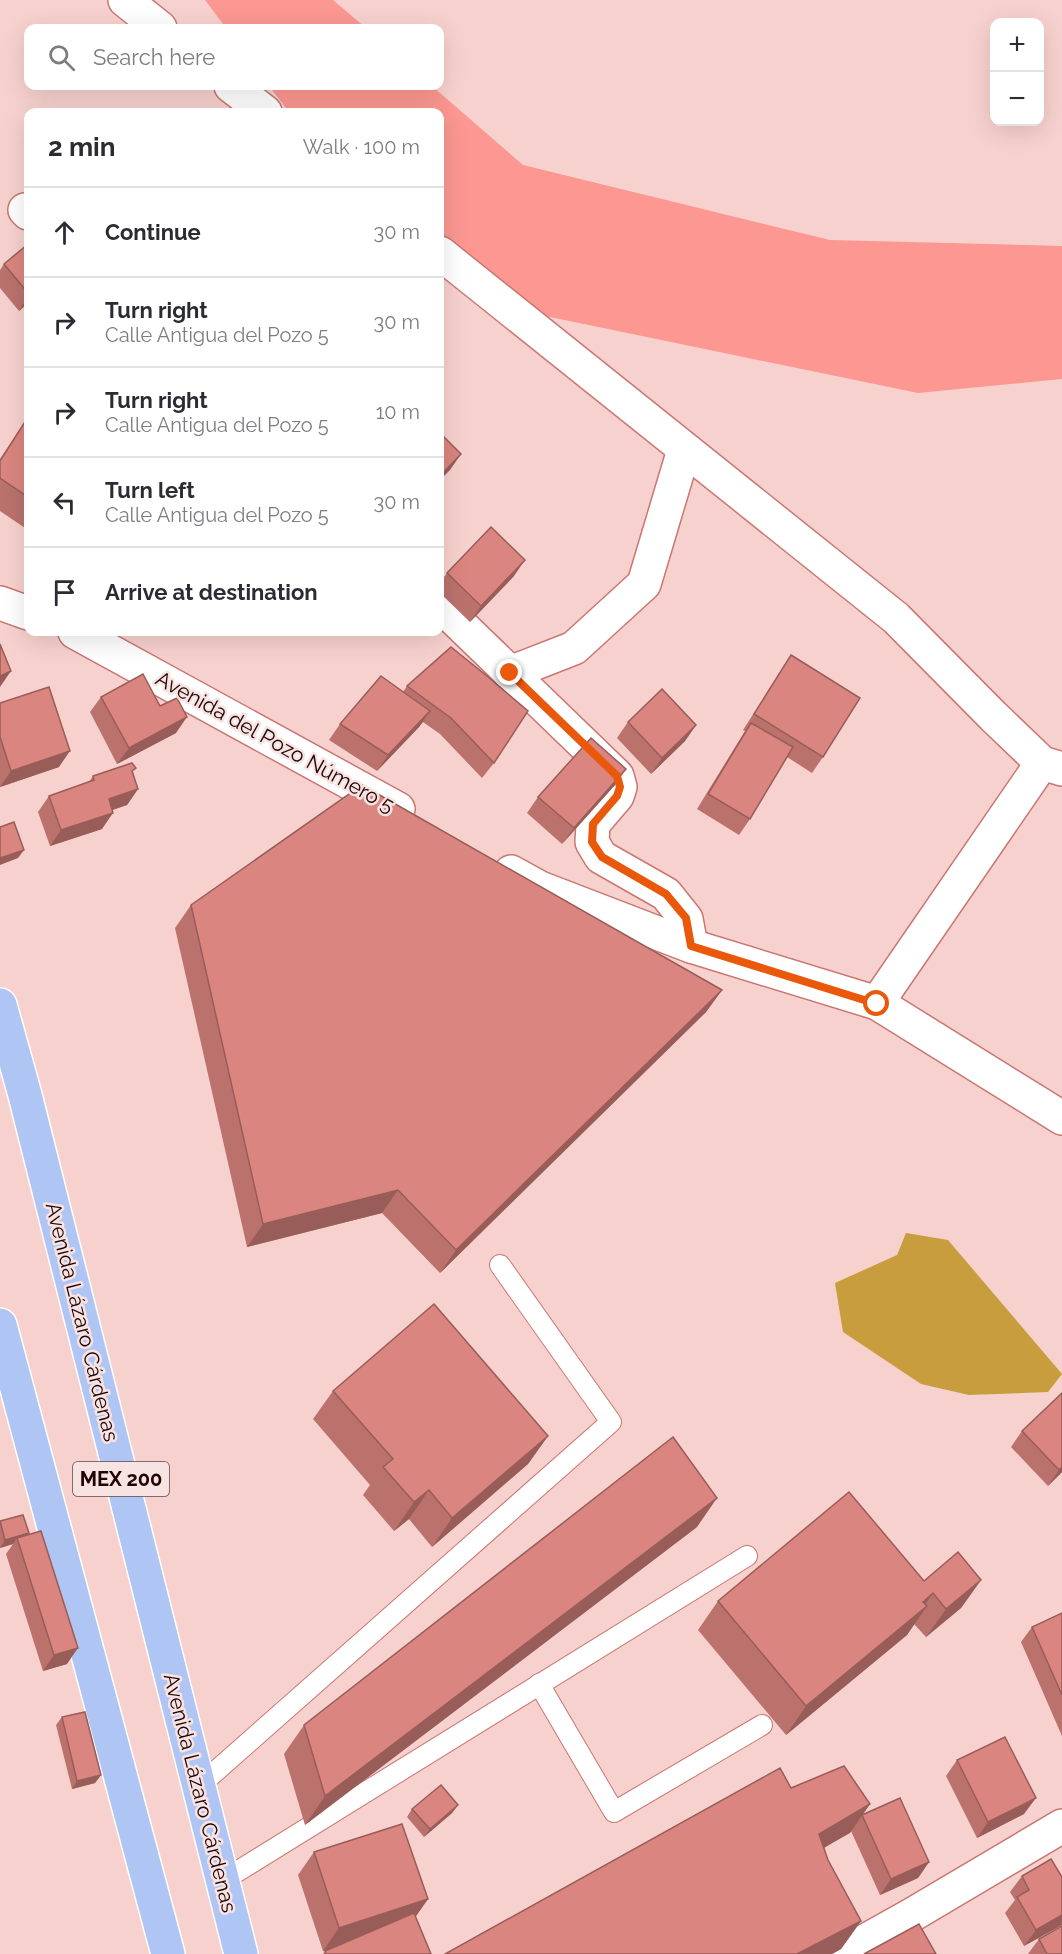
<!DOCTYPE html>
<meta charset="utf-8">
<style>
:root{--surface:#fff;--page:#f7f7f7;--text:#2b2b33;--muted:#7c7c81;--line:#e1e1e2}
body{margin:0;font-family:Raleway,sans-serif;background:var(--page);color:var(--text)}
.controls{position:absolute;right:18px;top:18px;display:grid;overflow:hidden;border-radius:12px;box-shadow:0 6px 24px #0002}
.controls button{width:54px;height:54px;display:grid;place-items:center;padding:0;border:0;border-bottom:2px solid var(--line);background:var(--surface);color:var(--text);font:30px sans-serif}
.stop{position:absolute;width:18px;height:18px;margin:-14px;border:4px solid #ea580c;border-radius:50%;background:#fff}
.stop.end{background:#ea580c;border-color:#fff;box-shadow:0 2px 6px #0008}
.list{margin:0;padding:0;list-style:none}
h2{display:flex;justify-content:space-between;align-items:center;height:78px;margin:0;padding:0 24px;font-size:26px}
h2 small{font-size:20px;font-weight:400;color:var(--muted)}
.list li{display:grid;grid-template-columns:39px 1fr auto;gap:18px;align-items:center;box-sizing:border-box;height:90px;padding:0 24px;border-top:2px solid var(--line)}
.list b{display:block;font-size:22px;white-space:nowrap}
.list p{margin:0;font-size:20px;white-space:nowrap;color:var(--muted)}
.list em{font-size:20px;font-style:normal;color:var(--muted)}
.icon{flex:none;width:33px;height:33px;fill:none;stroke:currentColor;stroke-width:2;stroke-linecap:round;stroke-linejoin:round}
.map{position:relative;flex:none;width:1062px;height:1954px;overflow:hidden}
.search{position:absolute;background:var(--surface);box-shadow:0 6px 24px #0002;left:24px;top:24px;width:420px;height:66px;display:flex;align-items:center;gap:15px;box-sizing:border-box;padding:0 21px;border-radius:12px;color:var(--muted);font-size:22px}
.panel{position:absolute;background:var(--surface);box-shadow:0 6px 24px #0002;left:24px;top:108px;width:420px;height:528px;border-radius:12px}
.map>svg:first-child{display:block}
.forest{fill:#c89d3d}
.water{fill:#fc9791}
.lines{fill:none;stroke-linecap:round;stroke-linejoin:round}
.service-casing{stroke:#ca7671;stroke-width:22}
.minor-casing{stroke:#ca7671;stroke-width:36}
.primary-casing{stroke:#fff;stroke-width:36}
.service{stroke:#fff;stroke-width:20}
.minor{stroke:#fff;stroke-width:33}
.primary{stroke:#afc5f4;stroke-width:33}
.wall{fill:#bb726d}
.shaded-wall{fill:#995d59}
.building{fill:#da857f;stroke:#995d59;stroke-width:1.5}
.route{stroke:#ea580c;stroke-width:8}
.labels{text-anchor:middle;stroke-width:5;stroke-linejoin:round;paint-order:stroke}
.shield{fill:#f7e3e2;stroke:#624747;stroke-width:1.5}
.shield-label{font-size:20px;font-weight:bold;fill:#220404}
.street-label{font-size:21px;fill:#220404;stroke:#f7e3e2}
</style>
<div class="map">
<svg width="1062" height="1954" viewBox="0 0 1062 1954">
<rect width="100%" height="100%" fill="#f7d1ce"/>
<path class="forest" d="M906,1233L948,1240L1062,1374L1048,1392L969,1395L921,1384L843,1332L835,1283L897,1255Z"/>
<g class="water">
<path d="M205,0H333L366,28H226Z"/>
<path d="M269,86H432L523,165L830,240L1062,246V379L918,393L521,311L440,244V112H289Z"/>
</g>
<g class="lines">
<g class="service-casing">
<g id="service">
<path d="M539,1684L614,1812L762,1725"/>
<path d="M199,1786L611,1422L500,1265"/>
<path d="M222,1881L747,1556"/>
</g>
</g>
<g class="minor-casing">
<g id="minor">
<path d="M125,0L160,28"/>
<path d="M231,86L265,112"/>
<path d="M25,210L28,213"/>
<path d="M440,253L896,618L993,716L1042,763L1062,769"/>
<path d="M0,603L28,613"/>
<path d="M440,605L617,776L620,787L617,796L593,824L592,842L601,857L666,894L686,919L691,946"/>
<path d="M75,632L398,809"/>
<path d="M510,673L574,648L644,584L684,450"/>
<path d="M511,872L540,888L691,946L877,1003L1062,1118"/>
<path d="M877,1003L1042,763"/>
<path d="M842,1954L910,1916L1062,1826"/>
</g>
</g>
<g class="primary-casing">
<g id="primary">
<path d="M0,1005L25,1095L241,1954"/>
<path d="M0,1325L168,1954"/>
</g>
</g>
<use href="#service" class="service"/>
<use href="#minor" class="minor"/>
<use href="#primary" class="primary"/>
</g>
<g class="wall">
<path d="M28,244V303L19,311L0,288V270L4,264Z"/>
<path d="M28,417V530L0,511V459Z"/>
<path d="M447,573L514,576L470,622L440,593V583Z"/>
<path d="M451,647L494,763L482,778L440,734L423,722L419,727L377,771L329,740L340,724L403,692L407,686Z"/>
<path d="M791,655L823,757L812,773L787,757L750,819L739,835L697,809L745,731L743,730Z"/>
<path d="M101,697L160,706L176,733L117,764L90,712Z"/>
<path d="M0,703L59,767L0,787Z"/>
<path d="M628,722L696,725L685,741L651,774L617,738Z"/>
<path d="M133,772L138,789L127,805L112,810L102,829L50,846L38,812L49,796L89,782L93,776Z"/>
<path d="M615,785L562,844L527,813L538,797Z"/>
<path d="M191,905L722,990L706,1012L440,1273L382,1213L247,1247L175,928Z"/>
<path d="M333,1391L548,1436L528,1464L432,1547L409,1519L394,1531L363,1495L370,1485L313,1419Z"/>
<path d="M1062,1393V1472L1048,1486L1011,1447L1022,1431Z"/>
<path d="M0,1521L29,1533L27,1535L67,1664L43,1671L6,1554L13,1544L0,1548Z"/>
<path d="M697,1527L305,1825L284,1754L304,1725Z"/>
<path d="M981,1580L961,1608L926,1637L914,1624L907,1635L786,1735L698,1630L718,1601L924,1581Z"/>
<path d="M1062,1613V1736L1021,1642L1032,1627Z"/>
<path d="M62,1717L101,1775L95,1783L72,1789L56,1725Z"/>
<path d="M957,1760L1024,1814L977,1838L946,1776Z"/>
<path d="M780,1768L791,1788L870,1804L863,1814L929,1862L918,1878L880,1895L851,1831L824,1848L828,1860L861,1921L841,1949L832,1954H445Z"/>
<path d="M458,1805L452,1813L424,1837L407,1817L412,1809Z"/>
<path d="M314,1852L428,1899L415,1917L431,1954H323L325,1951L332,1948L323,1951L298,1875Z"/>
<path d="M1022,1876L1062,1925L1024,1946L1005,1913L1015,1900L1010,1892Z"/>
<path d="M1039,1939L1062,1954H1028Z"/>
</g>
<g class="shaded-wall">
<path d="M28,297V303L19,311Z"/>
<path d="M461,454L450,470L440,480V476Z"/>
<path d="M525,560L514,576L470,622L481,606Z"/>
<path d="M11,671L0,687V676Z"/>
<path d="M430,711L419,727L377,771L388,755Z"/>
<path d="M187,717L176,733L117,764L129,748Z"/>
<path d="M696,725L685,741L651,774L662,758Z"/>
<path d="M70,751L59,767L0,787L11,771Z"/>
<path d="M626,769L615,785L562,844L574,828Z"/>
<path d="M138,789L127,805L98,815L109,799Z"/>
<path d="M113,813L102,829L50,846L61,830Z"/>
<path d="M24,850L18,858L0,865V858Z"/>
<path d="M722,990L706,1012L440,1273L456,1250Z"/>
<path d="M398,1190L382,1213L247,1247L263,1224Z"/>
<path d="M548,1436L528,1464L432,1547L452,1518Z"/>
<path d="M1062,1467V1472L1048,1486L1059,1470Z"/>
<path d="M429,1490L409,1519L394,1531L414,1502Z"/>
<path d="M717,1498L697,1527L305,1825L325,1796Z"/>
<path d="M29,1533L23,1542L17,1538L13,1544L0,1548L5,1540Z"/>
<path d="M981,1580L961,1608L926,1637L946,1609Z"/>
<path d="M933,1593L920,1612L927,1606L907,1635L786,1735L806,1706Z"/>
<path d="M78,1648L67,1664L43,1671L54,1655Z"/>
<path d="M101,1775L95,1783L72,1789L77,1781Z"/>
<path d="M1036,1798L1024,1814L977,1838L988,1822Z"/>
<path d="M870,1804L850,1833L799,1862L819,1834Z"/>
<path d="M458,1805L452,1813L424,1837L430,1829Z"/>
<path d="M929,1862L918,1878L880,1895L891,1879Z"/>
<path d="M428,1899L412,1922L323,1951L339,1928Z"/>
<path d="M1062,1915V1925L1024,1946L1036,1930Z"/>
<path d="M861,1921L841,1949L832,1954H797Z"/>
</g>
<g class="building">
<path d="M28,244V293L4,264Z"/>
<path d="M28,417V497L0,478V461Z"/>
<path d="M440,433L461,454L440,476Z"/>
<path d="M491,527L525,560L481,606L447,573Z"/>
<path d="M0,644L11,671L0,676Z"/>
<path d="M451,647L487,676L528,711L494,763L451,718L407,686Z"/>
<path d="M791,655L860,698L823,757L754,714Z"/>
<path d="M143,674L160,706L177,698L187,717L129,748L101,697Z"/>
<path d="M381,676L430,711L388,755L340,724Z"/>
<path d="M49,687L70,751L11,771L0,737V703Z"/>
<path d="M662,689L696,725L662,758L628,722Z"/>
<path d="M751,723L793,747L750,819L708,794Z"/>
<path d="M591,738L626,769L574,828L538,797Z"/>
<path d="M132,763L136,768L132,771L138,789L109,799L113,813L61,830L49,796L94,780L93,776Z"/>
<path d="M362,785L722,990L456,1250L398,1190L263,1224L191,905Z"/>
<path d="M14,822L24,850L0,858V827Z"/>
<path d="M434,1304L548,1436L452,1518L429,1490L414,1502L383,1467L393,1459L333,1391Z"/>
<path d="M1062,1393V1467L1059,1470L1022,1431Z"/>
<path d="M673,1437L717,1498L325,1796L304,1725Z"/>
<path d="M849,1492L924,1581L958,1552L981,1580L946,1609L933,1593L923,1602L927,1606L806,1706L718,1601Z"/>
<path d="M23,1515L29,1533L5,1540L0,1521Z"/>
<path d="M41,1531L78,1648L54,1655L17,1538Z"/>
<path d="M1062,1613V1695L1032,1627Z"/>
<path d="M85,1712L101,1775L77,1781L62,1717Z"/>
<path d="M1005,1737L1036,1798L988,1822L957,1760Z"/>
<path d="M844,1766L870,1804L819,1834L828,1860L861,1921L797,1954H445L780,1768L791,1788Z"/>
<path d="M441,1785L458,1805L430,1829L412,1809Z"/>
<path d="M900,1798L929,1862L891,1879L862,1815Z"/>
<path d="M402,1824L428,1899L339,1928L314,1852Z"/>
<path d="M1051,1859L1062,1877V1915L1036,1930L1017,1897L1029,1890L1022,1876Z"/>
<path d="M414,1913L431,1954H326L325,1951Z"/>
<path d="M919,1924L936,1954H864Z"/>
<path d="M1062,1926V1954H1047L1039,1939Z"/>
</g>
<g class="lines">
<path class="route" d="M510,673L617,776L620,787L617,796L593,824L592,842L602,857L666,894L686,918L691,946L877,1004"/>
</g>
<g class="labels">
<rect class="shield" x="73" y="1462" width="96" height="34" rx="4.5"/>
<g class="shield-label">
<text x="121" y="1486">MEX 200</text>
</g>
<g class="street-label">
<text transform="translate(275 742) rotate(29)" y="7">Avenida del Pozo Número 5</text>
<text transform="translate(82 1322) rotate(76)" y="7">Avenida Lázaro Cárdenas</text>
<text transform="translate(200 1793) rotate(76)" y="7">Avenida Lázaro Cárdenas</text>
</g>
</g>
</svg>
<div class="controls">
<button>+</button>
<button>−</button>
</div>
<div class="stop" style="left:877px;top:1004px"></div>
<div class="stop end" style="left:510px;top:673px"></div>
<div class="search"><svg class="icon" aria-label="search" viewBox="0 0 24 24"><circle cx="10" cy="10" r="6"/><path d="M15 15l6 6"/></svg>Search here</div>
<section class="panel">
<h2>2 min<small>Walk · 100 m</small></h2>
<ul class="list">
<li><svg class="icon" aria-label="ahead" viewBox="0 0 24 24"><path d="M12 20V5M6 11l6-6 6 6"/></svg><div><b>Continue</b></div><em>30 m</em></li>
<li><svg class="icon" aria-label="right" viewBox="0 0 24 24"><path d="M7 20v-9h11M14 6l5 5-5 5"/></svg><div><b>Turn right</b><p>Calle Antigua del Pozo 5</p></div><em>30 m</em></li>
<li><svg class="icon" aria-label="right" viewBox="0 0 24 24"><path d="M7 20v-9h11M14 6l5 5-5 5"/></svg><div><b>Turn right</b><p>Calle Antigua del Pozo 5</p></div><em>10 m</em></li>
<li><svg class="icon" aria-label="left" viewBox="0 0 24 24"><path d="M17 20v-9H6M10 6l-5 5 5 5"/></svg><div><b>Turn left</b><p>Calle Antigua del Pozo 5</p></div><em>30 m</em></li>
<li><svg class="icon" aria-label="arrive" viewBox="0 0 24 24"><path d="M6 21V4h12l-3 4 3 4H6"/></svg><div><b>Arrive at destination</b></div></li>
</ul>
</section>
</div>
